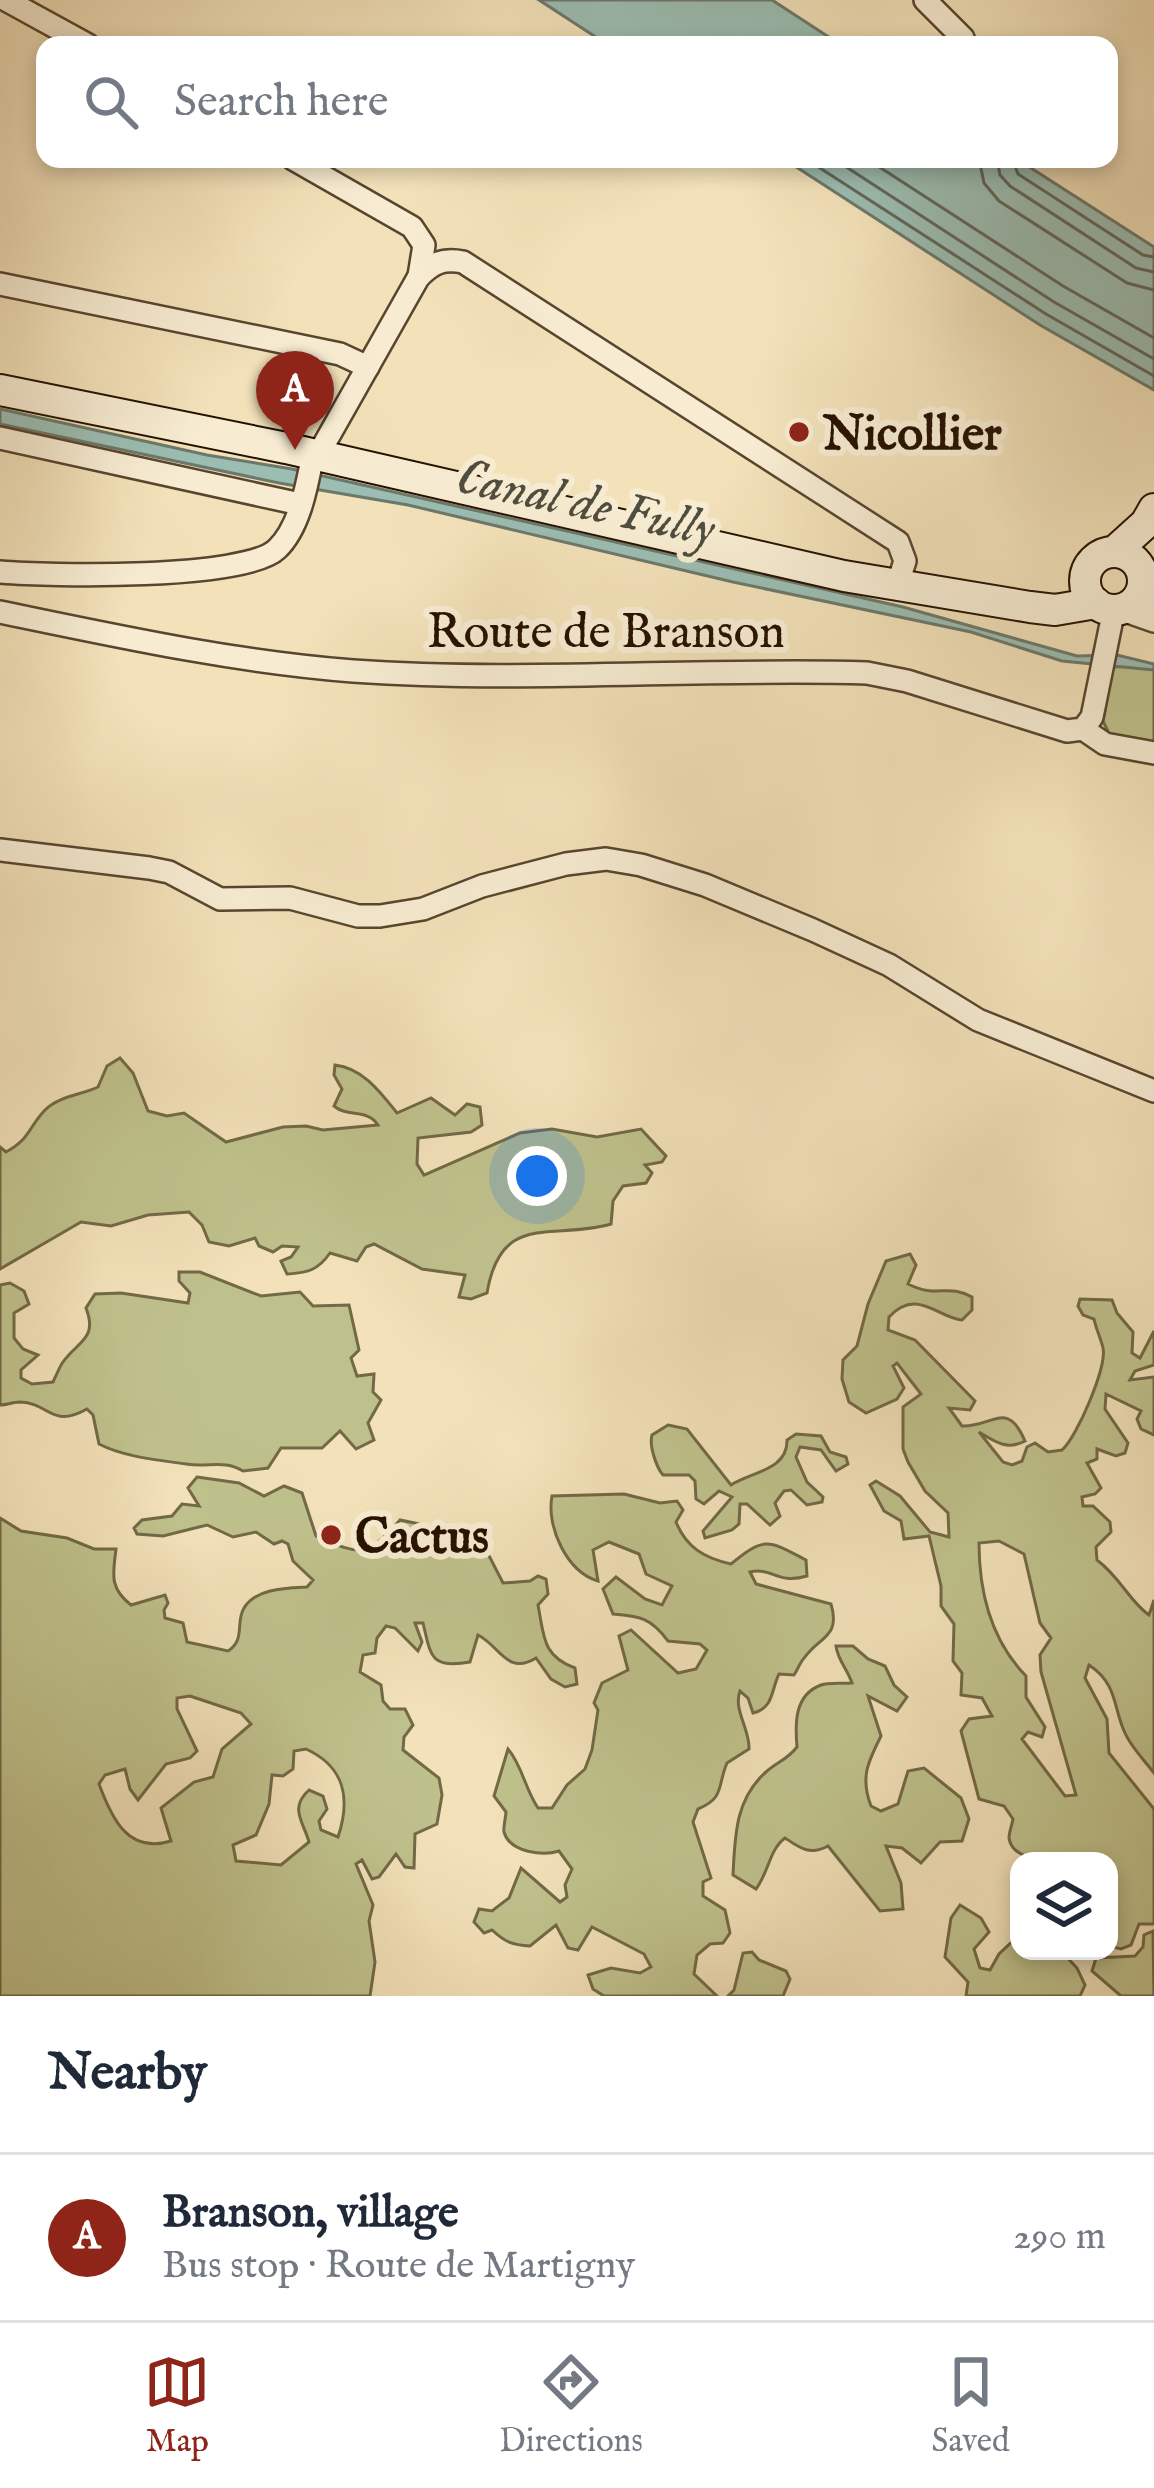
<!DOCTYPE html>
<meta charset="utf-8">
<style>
:root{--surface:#fff;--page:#f2f2f3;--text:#1f2937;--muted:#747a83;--line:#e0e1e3;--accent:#8f2418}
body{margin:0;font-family:"IM FELL English",serif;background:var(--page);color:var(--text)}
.controls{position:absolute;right:36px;bottom:36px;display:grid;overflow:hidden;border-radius:24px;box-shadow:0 6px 18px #0003}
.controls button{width:108px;height:108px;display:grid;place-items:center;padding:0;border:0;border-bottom:3px solid var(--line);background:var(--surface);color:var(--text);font:60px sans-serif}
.you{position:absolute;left:537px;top:1176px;width:42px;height:42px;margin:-30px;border:9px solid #fff;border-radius:50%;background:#1a73e8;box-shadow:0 0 0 18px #1a73e833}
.badge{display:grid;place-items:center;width:78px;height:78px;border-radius:50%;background:var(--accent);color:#fff;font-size:39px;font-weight:700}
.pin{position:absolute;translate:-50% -99px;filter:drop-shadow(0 3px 6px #0008)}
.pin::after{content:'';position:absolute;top:63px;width:42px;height:36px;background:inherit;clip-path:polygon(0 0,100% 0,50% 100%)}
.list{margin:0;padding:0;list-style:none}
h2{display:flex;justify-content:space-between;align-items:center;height:156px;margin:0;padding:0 48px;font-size:51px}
h2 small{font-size:39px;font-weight:400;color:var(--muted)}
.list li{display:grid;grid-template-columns:78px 1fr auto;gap:36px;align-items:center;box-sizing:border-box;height:168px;padding:0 48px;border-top:3px solid var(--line)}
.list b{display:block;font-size:45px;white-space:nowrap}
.list p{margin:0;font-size:39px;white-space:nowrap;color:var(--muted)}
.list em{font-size:39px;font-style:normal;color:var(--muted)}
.icon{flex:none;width:66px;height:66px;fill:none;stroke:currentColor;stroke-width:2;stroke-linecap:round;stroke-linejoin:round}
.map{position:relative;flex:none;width:1154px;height:1996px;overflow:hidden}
.search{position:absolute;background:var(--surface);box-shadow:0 6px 18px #0003;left:36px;right:36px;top:36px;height:132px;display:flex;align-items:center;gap:30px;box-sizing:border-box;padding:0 42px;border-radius:24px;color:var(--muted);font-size:45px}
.sheet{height:324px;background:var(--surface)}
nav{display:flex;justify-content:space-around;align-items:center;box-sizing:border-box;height:168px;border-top:3px solid var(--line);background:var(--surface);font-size:33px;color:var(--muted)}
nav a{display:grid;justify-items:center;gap:6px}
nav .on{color:var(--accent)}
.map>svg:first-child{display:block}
.green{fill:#bfc18c;stroke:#726946;stroke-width:3;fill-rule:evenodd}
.water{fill:#9bbdb2;stroke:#6c786b;stroke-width:3}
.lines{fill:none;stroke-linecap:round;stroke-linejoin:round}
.shore{stroke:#606759;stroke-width:3}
.minor-casing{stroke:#59452e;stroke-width:26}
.secondary-casing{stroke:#261100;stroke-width:34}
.minor{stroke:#f7ecd2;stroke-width:21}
.secondary{stroke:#f7ecd2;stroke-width:30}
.poi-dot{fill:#8f2418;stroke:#f7ecd2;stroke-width:4.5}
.labels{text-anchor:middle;stroke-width:12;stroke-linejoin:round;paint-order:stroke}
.poi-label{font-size:48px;font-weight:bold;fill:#261100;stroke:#f7ecd2;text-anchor:start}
.street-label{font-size:48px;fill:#261100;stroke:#f7ecd2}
.water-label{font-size:51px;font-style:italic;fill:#4f4d3e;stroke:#f7ecd2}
</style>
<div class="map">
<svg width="1154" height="1996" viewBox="0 0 1154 1996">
<rect width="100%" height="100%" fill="#f2e1b9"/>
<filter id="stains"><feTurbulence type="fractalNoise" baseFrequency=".00167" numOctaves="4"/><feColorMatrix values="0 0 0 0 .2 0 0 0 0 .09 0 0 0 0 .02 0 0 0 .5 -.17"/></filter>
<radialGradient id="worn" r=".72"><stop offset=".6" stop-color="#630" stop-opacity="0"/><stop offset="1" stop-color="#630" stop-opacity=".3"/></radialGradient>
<g class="green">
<path d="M1134,666L1154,670V746L1111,738L1103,721L1113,667Z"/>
<path d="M120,1058L133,1073L148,1111L167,1116L184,1113L226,1142L283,1127L306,1126L323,1130L378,1125C367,1108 348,1118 334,1106L342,1089L334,1075L335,1065C363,1068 381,1093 397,1113L431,1098L455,1115L467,1104L480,1107L482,1125L471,1132L418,1138L417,1164L424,1175L520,1133L552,1129L597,1137L641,1129L666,1156L662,1162L645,1165L652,1173L646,1183L623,1186L613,1201L611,1224C553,1241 501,1210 487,1293L471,1299L459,1297L465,1275L422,1269L374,1244L366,1247L357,1261L330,1253C318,1270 308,1273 287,1274L281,1261L291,1257L298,1247L282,1246L273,1252L259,1246L255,1238L229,1246L209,1242L202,1225L189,1212L148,1215L111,1226L81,1222L0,1269V1147L6,1152C30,1139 28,1128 45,1110C59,1096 81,1095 98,1087L107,1066Z"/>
<path d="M910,1254L916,1265L908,1284C938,1299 947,1283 972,1297V1310L962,1320C938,1318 917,1287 889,1317L888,1330L915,1340L975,1401L970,1410L949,1408L962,1426C993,1427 1007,1399 1025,1441C1006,1451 994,1441 979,1432L1003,1462L1012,1465L1022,1461L1027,1447L1035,1443L1048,1452L1062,1450C1077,1437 1107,1367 1103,1348C1101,1339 1096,1329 1094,1319L1083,1315L1078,1306L1080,1299L1112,1300L1117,1313L1133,1332L1132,1353L1140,1358L1154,1331V1365L1135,1371L1130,1380L1154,1377V1435L1141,1429L1137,1419L1141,1411L1106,1394L1105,1409L1128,1443L1125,1453L1116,1456L1097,1449V1459L1087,1463L1101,1488L1095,1494L1082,1497L1083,1506H1093L1110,1522L1111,1532L1096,1547L1097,1560C1120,1577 1130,1602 1149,1615L1154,1600V1773C1145,1761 1131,1747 1125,1733C1113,1708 1118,1684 1089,1665L1085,1678L1107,1719L1109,1753L1154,1809V1924H1139L1131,1945L1121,1949L1109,1946V1861C1086,1861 1013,1870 1009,1838C1009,1832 1012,1825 1013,1819L1004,1806L979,1799L961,1731L969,1719L992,1716L982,1698L961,1695L962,1673L953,1661L954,1624L941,1606V1586L929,1536L904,1539L901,1521L884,1511L870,1485L876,1481L900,1496L930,1532L949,1537L948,1513L925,1491L908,1462L903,1449V1407L921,1394L897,1363L893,1366L904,1388L897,1399L866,1413L849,1402L842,1379L843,1360L857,1346L868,1304L886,1261ZM999,1541L1024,1554L1040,1623L1051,1638L1040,1655L1041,1672L1076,1795L1065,1796L1022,1739L1028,1732L1042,1737L1045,1727L1026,1697V1676C991,1640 979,1593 979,1543Z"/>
<path d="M179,1272H200L261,1296L300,1292L313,1306L349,1305L359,1350L351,1358L357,1376L374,1374L373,1392L381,1400L368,1423L374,1440L356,1449L340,1431L322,1448H281L268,1468L243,1471C224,1459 208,1468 186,1464C158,1460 124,1457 99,1444L93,1415L87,1409C51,1429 50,1403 20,1402C13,1402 7,1405 0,1405V1285L10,1283L24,1291L29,1304L14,1313V1338L23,1349L38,1355L21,1370V1378L32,1384L53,1382C54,1380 61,1364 63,1362C78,1341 98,1339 86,1308L95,1294L121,1293L188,1303L190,1293L179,1281Z"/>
<path d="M668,1425L687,1429L731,1485C751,1472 788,1470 787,1440L796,1434L821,1436L830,1452L846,1457L848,1464L836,1471L821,1450L800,1447L796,1457L807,1482L823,1497L822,1502L807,1505L791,1490L784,1491L775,1503L780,1516L770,1525L747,1504H740L739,1524L732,1530L705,1538L703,1531L732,1497L719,1491L704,1504L696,1499L695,1481L689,1475H663C656,1467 649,1445 652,1435Z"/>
<path d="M197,1477L239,1483L264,1496L284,1486L302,1493L316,1536C362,1556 366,1558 400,1520L473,1535L484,1546L503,1583L530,1581L538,1576L546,1579L548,1594L538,1605C544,1636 542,1656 575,1668L577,1684L565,1687L551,1679L536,1658C507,1676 500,1646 478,1635L470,1662C430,1669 431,1656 423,1623H415L422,1642L418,1651L395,1628L386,1626L377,1638L375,1653L363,1655L360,1672L381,1685L383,1701L390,1709H405L413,1725L404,1737L403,1750L439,1778L442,1795L437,1824L415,1834L414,1868L405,1867L396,1854L379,1877L372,1879L362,1860L356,1864L373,1905L369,1921L375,1962L370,1996H0V1518L21,1531L67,1538L94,1549H116C113,1574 109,1588 131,1605L165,1595L168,1603L164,1610L165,1618L183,1623L187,1642L228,1651C246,1639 235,1623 244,1608C256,1588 287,1588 307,1587L313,1580L293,1561L288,1544L282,1541L274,1544L256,1532L233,1537L207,1525L163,1536L137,1534L134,1528L142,1520L172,1516L182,1504L199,1506L188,1488ZM190,1696L241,1713L251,1724L222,1749L213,1777L194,1782L161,1808L171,1841C128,1854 112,1819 99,1784L105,1775L125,1769L130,1789L138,1800L166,1764L190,1758L197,1751L177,1709V1698ZM306,1749C345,1767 351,1798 338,1837L321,1830L319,1821L327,1809L323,1796L309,1790C289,1808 303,1821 309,1842L281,1865L236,1861L233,1845L256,1835L269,1804L272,1775L283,1776L293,1769L294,1751Z"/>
<path d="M624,1494L660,1503L677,1501L683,1510L676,1522C686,1547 704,1558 731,1564C765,1536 768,1540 806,1560L807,1576C777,1585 773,1567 750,1572L756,1584L831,1604C841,1637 819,1637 805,1657C800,1662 798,1669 794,1675L779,1674C771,1690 774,1708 753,1713L748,1698L740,1691C733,1710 750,1729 749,1749L727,1763C717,1786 725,1798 698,1809L693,1822L711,1878L703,1882V1896L725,1910L730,1933L723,1943L710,1944L697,1955L694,1974L717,1996H604L593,1989L588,1975L611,1968L640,1973L651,1967L644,1954L592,1927L578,1950L568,1948L556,1925L530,1946C512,1945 505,1942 492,1930L484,1933L474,1922L479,1909L492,1911L509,1898L521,1868L560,1902L567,1897L565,1885L572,1869L559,1851C544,1856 510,1853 504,1832C503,1829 506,1815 506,1812L494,1796L508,1749C522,1765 525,1789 538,1808H552L567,1785L585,1769L592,1750L598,1710L594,1703L602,1683L628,1670L619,1636L631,1630L678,1673L696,1669L707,1650L700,1644L668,1641C651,1618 640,1616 613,1614L603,1589L616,1577L645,1599L662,1605L672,1586L646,1574L639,1554L609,1542L593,1550L598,1581C567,1572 546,1527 552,1496Z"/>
<path d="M836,1646H853L868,1659L885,1666L894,1685L907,1697L897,1711L868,1696L881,1736C868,1762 860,1777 871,1806L881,1811L898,1804L908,1771L924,1768L961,1798L969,1819L962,1841L940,1842L921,1863L902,1848L886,1846L901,1883L903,1909L880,1911L828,1846C810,1856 800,1848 785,1838C769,1850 769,1872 756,1889L733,1875C735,1837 735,1799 766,1772C777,1762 787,1760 797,1747C795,1724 794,1695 821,1685C829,1682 843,1684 852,1683C847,1668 838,1661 836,1646Z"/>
<path d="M960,1905L981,1918L989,1932L974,1949L980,1968L990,1970L999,1954L1019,1935V1951H1061L1077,1968L1085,1985L1080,1996H966L968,1982L945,1957L951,1918Z"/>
<path d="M1153,1931L1154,1996H1121L1092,1971L1096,1958L1135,1956L1143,1947L1144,1935Z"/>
<path d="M752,1952L759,1960L786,1971L790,1979L783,1996H728L734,1990L743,1953Z"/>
</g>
<g class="water">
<path d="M539,0H772L841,45H608Z"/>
<path d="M784,159H1017L1154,247V390L1040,325Z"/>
<path d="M0,409L207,455L292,469L903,607L1077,656L1117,655L1154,664V670L1062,661L971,632L733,582L408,505L279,483L0,424Z"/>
</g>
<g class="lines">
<g class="shore">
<path d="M806,159L1046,314L1154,376"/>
<path d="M834,159L1054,302L1154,359"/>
<path d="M867,159L1063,286L1154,338"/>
<path d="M979,159L984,183L999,201L1127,283L1154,290"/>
<path d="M997,159L1000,175L1010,186L1136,268L1154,272"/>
<path d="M1012,159L1018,174L1143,255L1154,257"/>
</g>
<g class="minor-casing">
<g id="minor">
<path d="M6,0L88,45"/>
<path d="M925,0L963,38L965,45"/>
<path d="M293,159L412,227L424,245L419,276"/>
<path d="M0,284L340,354L368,367"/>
<path d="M0,438L300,504"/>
<path d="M318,455L418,278C432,263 443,258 463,262L898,542L905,561L897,586"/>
<path d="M0,572C48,576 245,580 277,549C300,527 307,485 313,454"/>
<path d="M1141,590L1154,611"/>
<path d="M1120,609L1154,621"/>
<path d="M0,612C116,636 235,662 353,671C524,683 696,668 867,673L907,681L1067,731L1083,729L1092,717L1114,609"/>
<path d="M1083,729L1105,744L1154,753"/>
<path d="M0,850L149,868L169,872L220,899L290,898L358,916H380L423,909L482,886L566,864L606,859L641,865L705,885L813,930L889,965L978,1020L1154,1091"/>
</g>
</g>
<g class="secondary-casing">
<g id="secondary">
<path d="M0,390L286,448L844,576L1030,607L1055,610L1096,603"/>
<path d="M1114,552L1146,523L1154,509"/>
<circle cx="1114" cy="581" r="29"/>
</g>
</g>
<use href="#minor" class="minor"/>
<use href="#secondary" class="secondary"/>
</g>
<g class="poi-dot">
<circle cx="799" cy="432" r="12"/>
<circle cx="331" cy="1535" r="12"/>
</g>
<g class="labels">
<g class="poi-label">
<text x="823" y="449">Nicollier</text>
<text x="355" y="1552">Cactus</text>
</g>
<g class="street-label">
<text x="606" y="647">Route de Branson</text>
</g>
<g class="water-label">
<text transform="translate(586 501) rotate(12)" y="18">Canal de Fully</text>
</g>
</g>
<rect width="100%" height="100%" filter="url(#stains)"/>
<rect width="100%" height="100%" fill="url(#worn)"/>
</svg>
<div class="controls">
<button><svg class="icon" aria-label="layers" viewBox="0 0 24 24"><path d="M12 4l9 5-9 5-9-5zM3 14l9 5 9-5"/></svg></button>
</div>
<div class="you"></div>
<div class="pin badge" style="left:295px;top:450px">A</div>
<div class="search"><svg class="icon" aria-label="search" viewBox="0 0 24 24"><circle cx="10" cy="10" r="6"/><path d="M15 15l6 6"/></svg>Search here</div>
</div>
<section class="sheet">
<h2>Nearby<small></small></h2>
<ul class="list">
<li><span class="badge">A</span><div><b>Branson, village</b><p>Bus stop · Route de Martigny</p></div><em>290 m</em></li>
</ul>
</section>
<nav>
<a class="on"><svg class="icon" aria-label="map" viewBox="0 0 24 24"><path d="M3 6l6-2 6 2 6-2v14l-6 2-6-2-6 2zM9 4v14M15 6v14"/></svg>Map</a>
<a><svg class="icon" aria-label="directions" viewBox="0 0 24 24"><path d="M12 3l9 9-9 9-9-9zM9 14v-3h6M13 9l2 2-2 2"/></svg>Directions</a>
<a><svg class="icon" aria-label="saved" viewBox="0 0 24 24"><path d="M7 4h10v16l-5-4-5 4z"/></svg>Saved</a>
</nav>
